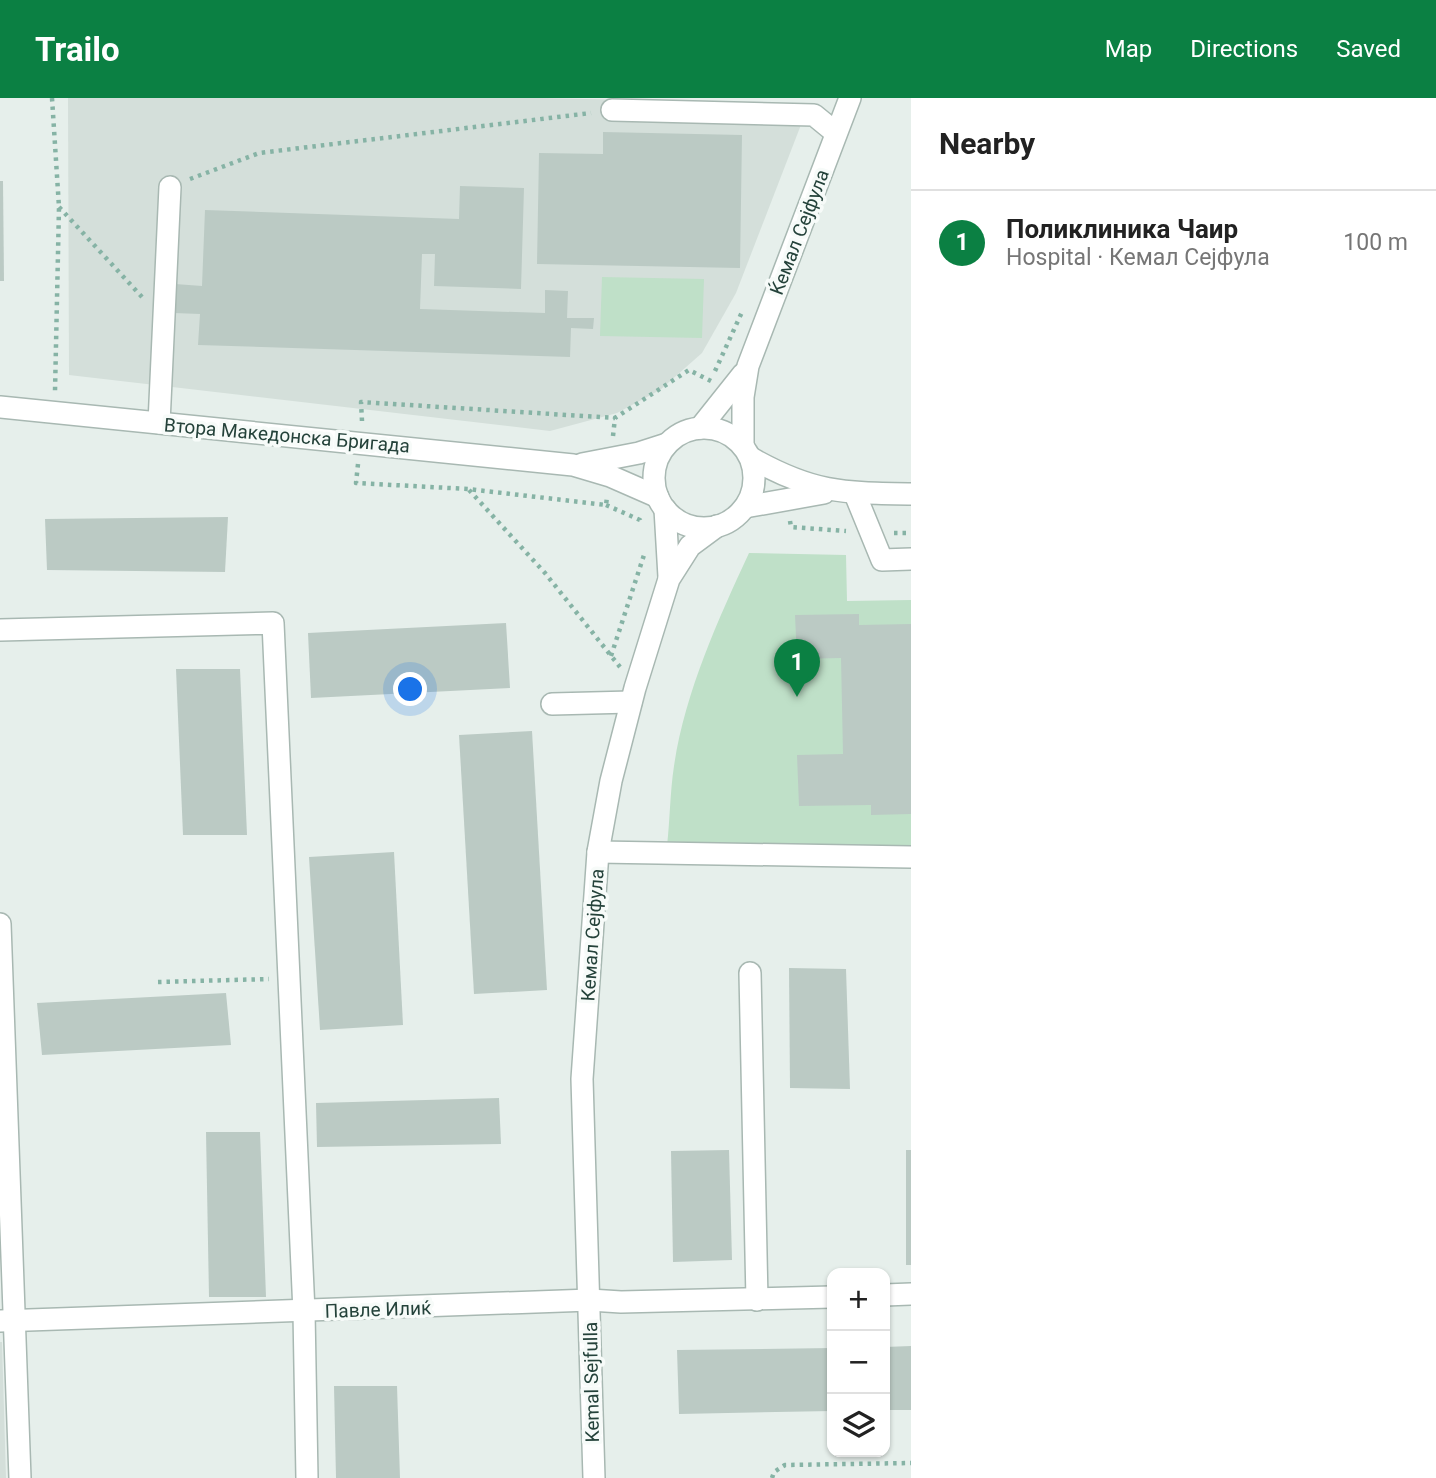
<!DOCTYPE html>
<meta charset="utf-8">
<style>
:root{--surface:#fff;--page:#f6f6f6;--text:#222;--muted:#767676;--line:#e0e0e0;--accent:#0b8043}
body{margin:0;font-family:Roboto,sans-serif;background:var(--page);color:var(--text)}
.controls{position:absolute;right:21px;bottom:21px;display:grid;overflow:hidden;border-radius:14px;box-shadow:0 2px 5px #0004}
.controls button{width:63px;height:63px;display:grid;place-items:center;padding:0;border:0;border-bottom:2px solid var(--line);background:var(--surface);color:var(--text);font:35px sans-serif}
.you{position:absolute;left:411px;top:592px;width:24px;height:24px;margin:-18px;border:5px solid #fff;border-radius:50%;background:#1a73e8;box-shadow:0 0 0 10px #1a73e833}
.badge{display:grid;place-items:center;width:46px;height:46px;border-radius:50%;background:var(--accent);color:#fff;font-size:23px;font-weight:700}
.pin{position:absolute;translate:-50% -58px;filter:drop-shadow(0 2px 4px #0008)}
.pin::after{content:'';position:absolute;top:37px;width:24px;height:21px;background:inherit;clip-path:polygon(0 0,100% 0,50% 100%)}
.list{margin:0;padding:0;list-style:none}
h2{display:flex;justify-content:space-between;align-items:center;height:91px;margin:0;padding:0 28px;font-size:30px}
h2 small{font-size:23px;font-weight:400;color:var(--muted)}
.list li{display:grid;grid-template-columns:46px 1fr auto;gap:21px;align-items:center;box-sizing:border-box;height:105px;padding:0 28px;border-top:2px solid var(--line)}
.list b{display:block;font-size:26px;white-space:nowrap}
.list p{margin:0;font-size:23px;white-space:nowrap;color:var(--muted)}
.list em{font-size:23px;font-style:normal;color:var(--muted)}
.icon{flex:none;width:38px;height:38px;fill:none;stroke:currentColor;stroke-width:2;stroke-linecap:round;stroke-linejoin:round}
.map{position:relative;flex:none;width:911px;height:1380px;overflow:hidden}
header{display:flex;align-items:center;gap:42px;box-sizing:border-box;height:98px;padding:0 35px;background:var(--accent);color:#fff}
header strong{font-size:33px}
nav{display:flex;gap:38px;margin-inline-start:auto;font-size:24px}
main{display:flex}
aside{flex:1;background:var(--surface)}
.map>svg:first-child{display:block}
.built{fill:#d4dfda}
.green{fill:#bfe0c8}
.building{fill:#bbcac4}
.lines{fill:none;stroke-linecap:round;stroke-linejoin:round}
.minor-casing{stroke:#a8b8b2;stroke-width:24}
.path{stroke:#86b3a5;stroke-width:4.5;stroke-dasharray:3.5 5;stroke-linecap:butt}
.minor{stroke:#fff;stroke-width:21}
.labels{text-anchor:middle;stroke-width:7;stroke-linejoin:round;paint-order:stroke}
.street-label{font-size:19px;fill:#24423a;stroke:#f7fbf9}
</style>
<header>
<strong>Trailo</strong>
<nav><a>Map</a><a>Directions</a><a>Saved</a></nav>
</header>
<main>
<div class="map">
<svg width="911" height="1380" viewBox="0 0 911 1380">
<rect width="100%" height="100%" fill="#e6efeb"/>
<g class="built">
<path d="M68,0H542L809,6L736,195L702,255L660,292L617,315L550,333L69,277Z"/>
<path d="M0,1244H2L6,1380H0Z"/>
</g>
<g class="green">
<path d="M602,179L704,181L702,240L600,238Z"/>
<path d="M749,455L846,457L847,503L911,502V751L667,748C670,722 670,694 674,668C685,594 718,522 749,455Z"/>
</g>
<g class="building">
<path d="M603,34L742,37L740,170L537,166L539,55L603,56Z"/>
<path d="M0,83H3L4,183H0Z"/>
<path d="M460,88L524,90L521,191L434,188L435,156H422L420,211L545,215V192L568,193L567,220H594L593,231L571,230L570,259L198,247L200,216L174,215L175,186L202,188L205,112L459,121Z"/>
<path d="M228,419L225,474L47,472L45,421Z"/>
<path d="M859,516V527L911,526V716L871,717V707L799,708L797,657L843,656L841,560L797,561L795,517Z"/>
<path d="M506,525L510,590L311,600L308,535Z"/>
<path d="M176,571H240L247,737H183Z"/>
<path d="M532,633L547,892L474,896L459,637Z"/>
<path d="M394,754L403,927L320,932L309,759Z"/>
<path d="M789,870L846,871L850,991L790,990Z"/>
<path d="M226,895L231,947L42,957L37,905Z"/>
<path d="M499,1000L501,1046L317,1049L316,1005Z"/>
<path d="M206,1034H260L266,1199H209Z"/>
<path d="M729,1052L732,1162L673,1164L671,1053Z"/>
<rect x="906" y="1052" width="5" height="115"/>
<path d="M911,1248V1312H885V1249Z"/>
<path d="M832,1250V1313L679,1316L677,1252Z"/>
<path d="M334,1288H397L400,1380H336Z"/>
</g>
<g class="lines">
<g class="minor-casing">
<g id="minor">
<path d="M612,12L814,17L836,35"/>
<path d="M0,309L573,367L610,378L658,399"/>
<path d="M159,325L170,89"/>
<path d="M700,330L743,276"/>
<circle cx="704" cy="380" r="50"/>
<path d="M743,348V299L748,268L850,0"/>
<path d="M751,360C813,395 842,395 911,396"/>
<path d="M582,366L639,355L667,346"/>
<path d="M855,396L882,462L911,461"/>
<path d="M745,409L824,395"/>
<path d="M665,411L669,479"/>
<path d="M0,532L273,525L304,1214L307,1380"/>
<path d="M552,606L631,604"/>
<path d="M598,754L911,759"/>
<path d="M0,826L20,1380"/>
<path d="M750,875L757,1202"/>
<path d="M885,1197L911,1196"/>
<path d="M0,1223L590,1202L621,1204L832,1199"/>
<path d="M594,1380L582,981L598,754L611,683L635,590L669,481L690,448L717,428"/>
</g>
</g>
<g class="path">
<path d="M52,0L59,109L55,293"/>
<path d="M190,81L259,55L591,15"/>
<path d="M59,109L142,199"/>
<path d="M715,273L742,214"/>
<path d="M362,323L361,304L615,320"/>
<path d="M613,338L615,320L689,272L711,283"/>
<path d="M358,366L356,385L468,391L606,407L607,399"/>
<path d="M469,392L545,475L620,569"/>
<path d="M606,407L640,422L641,425"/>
<path d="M790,423L791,429L846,433"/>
<path d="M894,435H911"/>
<path d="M611,558L644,457"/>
<path d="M158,884L269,881"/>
<path d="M772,1380L774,1374L785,1367L911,1365"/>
</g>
<use href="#minor" class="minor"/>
</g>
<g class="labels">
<g class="street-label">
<text transform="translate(799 134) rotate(-69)" y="7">Ќемал Сејфула</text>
<text transform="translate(287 337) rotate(5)" y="7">Втора Македонска Бригада</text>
<text transform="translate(592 837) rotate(-86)" y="7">Кемал Сејфула</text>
<text transform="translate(378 1211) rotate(-2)" y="7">Павле Илиќ</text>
<text transform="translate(591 1284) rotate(-91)" y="7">Kemal Sejfulla</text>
</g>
</g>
</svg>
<div class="controls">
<button>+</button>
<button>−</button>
<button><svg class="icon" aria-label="layers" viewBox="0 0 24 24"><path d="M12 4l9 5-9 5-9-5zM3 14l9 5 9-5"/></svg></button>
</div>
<div class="you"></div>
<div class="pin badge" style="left:797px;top:599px">1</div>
</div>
<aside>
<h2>Nearby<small></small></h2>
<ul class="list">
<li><span class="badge">1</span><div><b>Поликлиника Чаир</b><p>Hospital · Кемал Сејфула</p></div><em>100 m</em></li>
</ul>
</aside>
</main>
